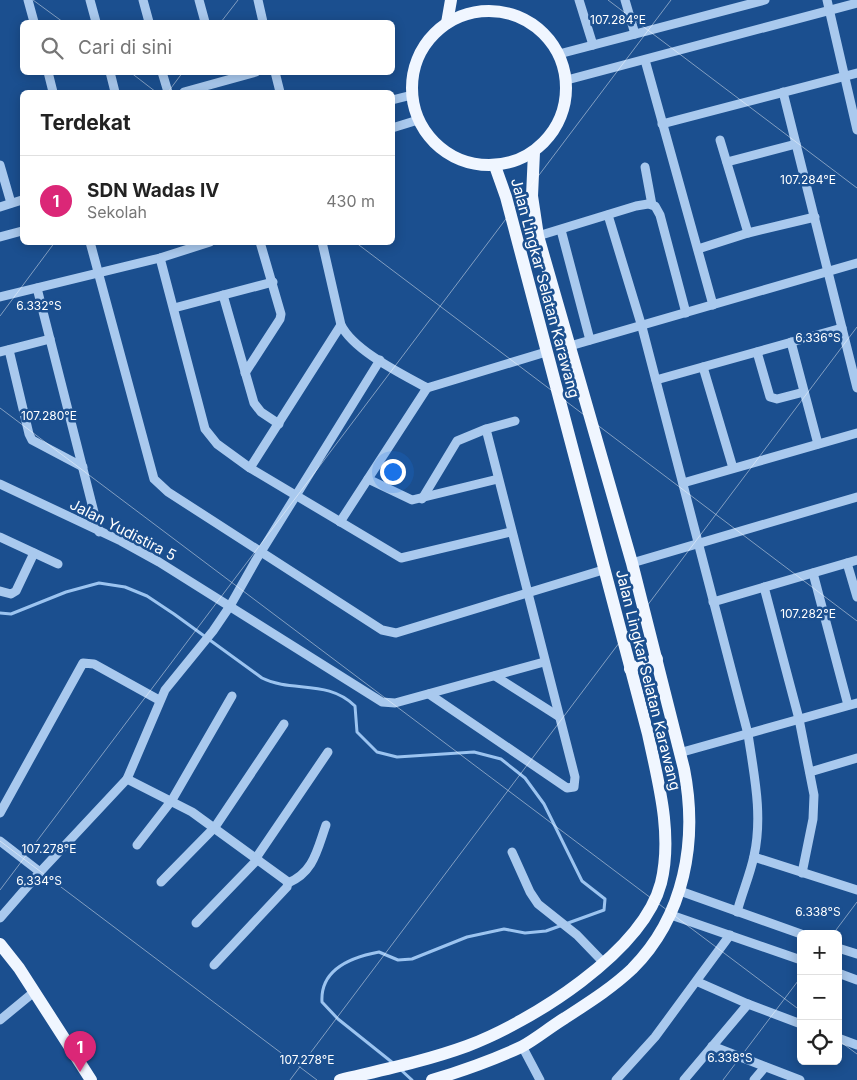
<!DOCTYPE html>
<html lang="id">
<meta charset="utf-8">
<style>
:root{--surface:#fff;--page:#f2f2f2;--text:#222;--muted:#767676;--line:#e0e0e0;--accent:#db2777}
body{margin:0;font-family:Inter,sans-serif;background:var(--page);color:var(--text)}
.controls{position:absolute;right:15px;bottom:15px;display:grid;overflow:hidden;border-radius:8px;box-shadow:0 2px 12px #0003}
.controls button{width:45px;height:45px;display:grid;place-items:center;padding:0;border:0;border-bottom:1px solid var(--line);background:var(--surface);color:var(--text);font:25px sans-serif}
.you{position:absolute;left:392px;top:471px;width:18px;height:18px;margin:-12px;border:4px solid #fff;border-radius:50%;background:#1a73e8;box-shadow:0 0 0 8px #1a73e833}
.badge{display:grid;place-items:center;width:32px;height:32px;border-radius:50%;background:var(--accent);color:#fff;font-size:16px;font-weight:700}
.pin{position:absolute;translate:-50% -41px;filter:drop-shadow(0 1px 2px #0008)}
.pin::after{content:'';position:absolute;top:26px;width:18px;height:15px;background:inherit;clip-path:polygon(0 0,100% 0,50% 100%)}
.list{margin:0;padding:0;list-style:none}
h2{display:flex;justify-content:space-between;align-items:center;height:65px;margin:0;padding:0 20px;font-size:21px}
h2 small{font-size:16px;font-weight:400;color:var(--muted)}
.list li{display:grid;grid-template-columns:32px 1fr auto;gap:15px;align-items:center;box-sizing:border-box;height:90px;padding:0 20px;border-top:1px solid var(--line)}
.list b{display:block;font-size:19px;white-space:nowrap}
.list p{margin:0;font-size:16px;white-space:nowrap;color:var(--muted)}
.list em{font-size:16px;font-style:normal;color:var(--muted)}
.icon{flex:none;width:28px;height:28px;fill:none;stroke:currentColor;stroke-width:2;stroke-linecap:round;stroke-linejoin:round}
.map{position:relative;flex:none;width:857px;height:1080px;overflow:hidden}
.search{position:absolute;background:var(--surface);box-shadow:0 2px 12px #0003;left:20px;top:20px;width:375px;height:55px;display:flex;align-items:center;gap:12px;box-sizing:border-box;padding:0 18px;border-radius:8px;color:var(--muted);font-size:19px}
.panel{position:absolute;background:var(--surface);box-shadow:0 2px 12px #0003;left:20px;top:90px;width:375px;height:155px;border-radius:8px}
.map>svg:first-child{display:block}
.lines{fill:none;stroke-linecap:round;stroke-linejoin:round}
.stream{stroke:#9cc4f0;stroke-width:3}
.minor{stroke:#a9c9ee;stroke-width:9}
.major{stroke:#f0f6ff;stroke-width:12}
.ticks{fill:none;stroke:#fff;stroke-width:1;stroke-opacity:0.45}
.labels{text-anchor:middle;stroke-width:5;stroke-linejoin:round;paint-order:stroke}
.street-label{font-size:15px;fill:#fff;stroke:#1b4f8f}
.ticks-label{font-size:12px;text-anchor:middle;fill:#fff;stroke:#1b4f8f;stroke-width:5;stroke-linejoin:round;paint-order:stroke}
</style>
<div class="map">
<svg width="857" height="1080" viewBox="0 0 857 1080">
<rect width="100%" height="100%" fill="#1b4f8f"/>
<g class="lines">
<g class="stream">
<path d="M0,613L11,614L66,592L99,583L125,587L147,596L174,614L262,678C292,693 328,679 355,706L357,732L377,752L397,757L474,752L501,759L525,778L544,804L582,881L605,899L604,910L546,931L525,933L504,929L467,937L412,959L398,960L379,952C352,957 320,969 322,1002L338,1019L393,1063"/>
<path d="M400,1069L412,1080"/>
</g>
<g class="minor">
<path d="M28,0L34,22"/>
<path d="M90,0L96,22"/>
<path d="M143,0L149,22"/>
<path d="M199,0L205,22"/>
<path d="M258,0L263,22"/>
<path d="M579,0L593,45"/>
<path d="M625,0L635,34"/>
<path d="M827,0L857,130"/>
<path d="M559,54L765,0"/>
<path d="M645,60L713,305"/>
<path d="M48,72L53,92"/>
<path d="M110,72L115,92"/>
<path d="M162,72L168,92"/>
<path d="M275,72L280,92"/>
<path d="M567,80L857,3"/>
<path d="M184,92L256,72"/>
<path d="M783,92L857,388"/>
<path d="M392,100L412,95"/>
<path d="M662,124L857,73"/>
<path d="M392,128L418,120"/>
<path d="M720,140L748,233"/>
<path d="M727,162L796,144"/>
<path d="M0,165L11,203"/>
<path d="M645,167L652,205"/>
<path d="M0,207L22,200"/>
<path d="M608,215L642,327L748,734C754,775 763,815 754,856C750,875 742,893 737,912"/>
<path d="M561,230L590,340"/>
<path d="M538,236L636,206L648,204L655,206L660,215L686,313"/>
<path d="M0,237L22,231"/>
<path d="M90,242L154,479L168,492L382,630L396,633L603,570"/>
<path d="M322,242L341,325C354,351 402,374 427,388L546,352"/>
<path d="M698,249L748,233L815,217"/>
<path d="M160,258L205,429L217,444L250,468L401,558L511,532"/>
<path d="M37,288L99,532"/>
<path d="M223,295L254,403L261,412L279,424"/>
<path d="M0,297L160,258L210,242"/>
<path d="M174,308L273,282"/>
<path d="M791,342L818,444"/>
<path d="M570,346L857,263"/>
<path d="M9,350L29,434L32,440L83,467"/>
<path d="M0,352L50,339"/>
<path d="M757,352L770,397L777,399L804,392"/>
<path d="M703,367L733,468"/>
<path d="M245,373L280,319L281,314L260,242"/>
<path d="M656,380L842,328"/>
<path d="M250,468L341,325"/>
<path d="M368,479L412,500L498,479"/>
<path d="M683,483L857,433"/>
<path d="M0,484L121,541L159,562L382,702L395,703L544,662"/>
<path d="M422,499L457,441L486,429L515,421"/>
<path d="M340,522L427,388"/>
<path d="M0,537L58,564"/>
<path d="M632,563L857,497"/>
<path d="M847,563L857,597"/>
<path d="M813,573L848,705"/>
<path d="M764,587L799,719L814,795L813,819L802,873"/>
<path d="M0,591L11,594L16,591L34,553"/>
<path d="M713,602L857,560"/>
<path d="M495,676L558,716"/>
<path d="M429,694L567,788L574,787L575,777L486,429"/>
<path d="M679,753L857,703"/>
<path d="M810,772L857,758"/>
<path d="M127,779L192,812L288,882L287,887L214,965"/>
<path d="M0,813L83,663L94,664L159,700"/>
<path d="M0,841L40,872"/>
<path d="M137,845L172,800L232,696"/>
<path d="M512,852L530,892L538,904L577,935L603,962"/>
<path d="M754,857L857,890"/>
<path d="M256,858L328,752"/>
<path d="M161,882L215,827L284,724"/>
<path d="M288,883C314,872 317,850 326,825"/>
<path d="M680,891L801,934"/>
<path d="M671,915L801,960"/>
<path d="M0,918L40,872L127,779L165,690L213,631L230,606L256,560L380,360"/>
<path d="M196,923L258,859"/>
<path d="M838,948L857,954"/>
<path d="M838,973L857,980"/>
<path d="M698,982L748,1004L801,1024"/>
<path d="M0,1020L34,992"/>
<path d="M838,1038L857,1045"/>
<path d="M522,1046L540,1080"/>
<path d="M712,1046L800,1080"/>
<path d="M616,1080L655,1037L730,935"/>
<path d="M684,1080L748,1004"/>
<path d="M754,1080L765,1067"/>
</g>
<g class="major">
<circle cx="489" cy="88" r="77"/>
<path d="M447,23L451,0"/>
<path d="M630,669L657,659"/>
<path d="M0,944L19,968L91,1080"/>
<path d="M340,1080C382,1070 426,1061 467,1046C531,1022 643,952 661,883C673,834 658,781 648,734L506,197L495,166"/>
<path d="M432,1080C462,1071 493,1060 521,1047C536,1039 550,1027 565,1018C588,1003 612,988 632,969C685,916 698,840 684,769L632,563L538,236L532,196L534,152"/>
</g>
</g>
<path class="ticks" d="M33,0L63,22M608,0L857,188M221,22L238,0M130,72L156,92M168,92L183,72M355,242L857,621M0,316L55,242M0,408L801,1011M0,841L317,1080M0,890L671,0M833,934L857,902M838,1040L857,1054M290,1080L857,327M723,1080L801,977"/>
<g class="labels">
<g class="street-label">
<text transform="translate(545 288) rotate(75)" y="5">Jalan Lingkar Selatan Karawang</text>
<text transform="translate(123 530) rotate(27)" y="5">Jalan Yudistira 5</text>
<text transform="translate(648 680) rotate(76)" y="5">Jalan Lingkar Selatan Karawang</text>
</g>
</g>
<g class="ticks-label">
<text x="618" y="24">107.284°E</text>
<text x="808" y="184">107.284°E</text>
<text x="39" y="310">6.332°S</text>
<text x="818" y="342">6.336°S</text>
<text x="49" y="420">107.280°E</text>
<text x="808" y="618">107.282°E</text>
<text x="49" y="853">107.278°E</text>
<text x="39" y="885">6.334°S</text>
<text x="818" y="916">6.338°S</text>
<text x="730" y="1062">6.338°S</text>
<text x="307" y="1064">107.278°E</text>
</g>
</svg>
<div class="controls">
<button>+</button>
<button>−</button>
<button><svg class="icon" aria-label="locate" viewBox="0 0 24 24"><circle cx="12" cy="12" r="6"/><path d="M12 2v4M12 18v4M2 12h4M18 12h4"/></svg></button>
</div>
<div class="you"></div>
<div class="pin badge" style="left:80px;top:1072px">1</div>
<div class="search"><svg class="icon" aria-label="search" viewBox="0 0 24 24"><circle cx="10" cy="10" r="6"/><path d="M15 15l6 6"/></svg>Cari di sini</div>
<section class="panel">
<h2>Terdekat<small></small></h2>
<ul class="list">
<li><span class="badge">1</span><div><b>SDN Wadas IV</b><p>Sekolah</p></div><em>430 m</em></li>
</ul>
</section>
</div>
